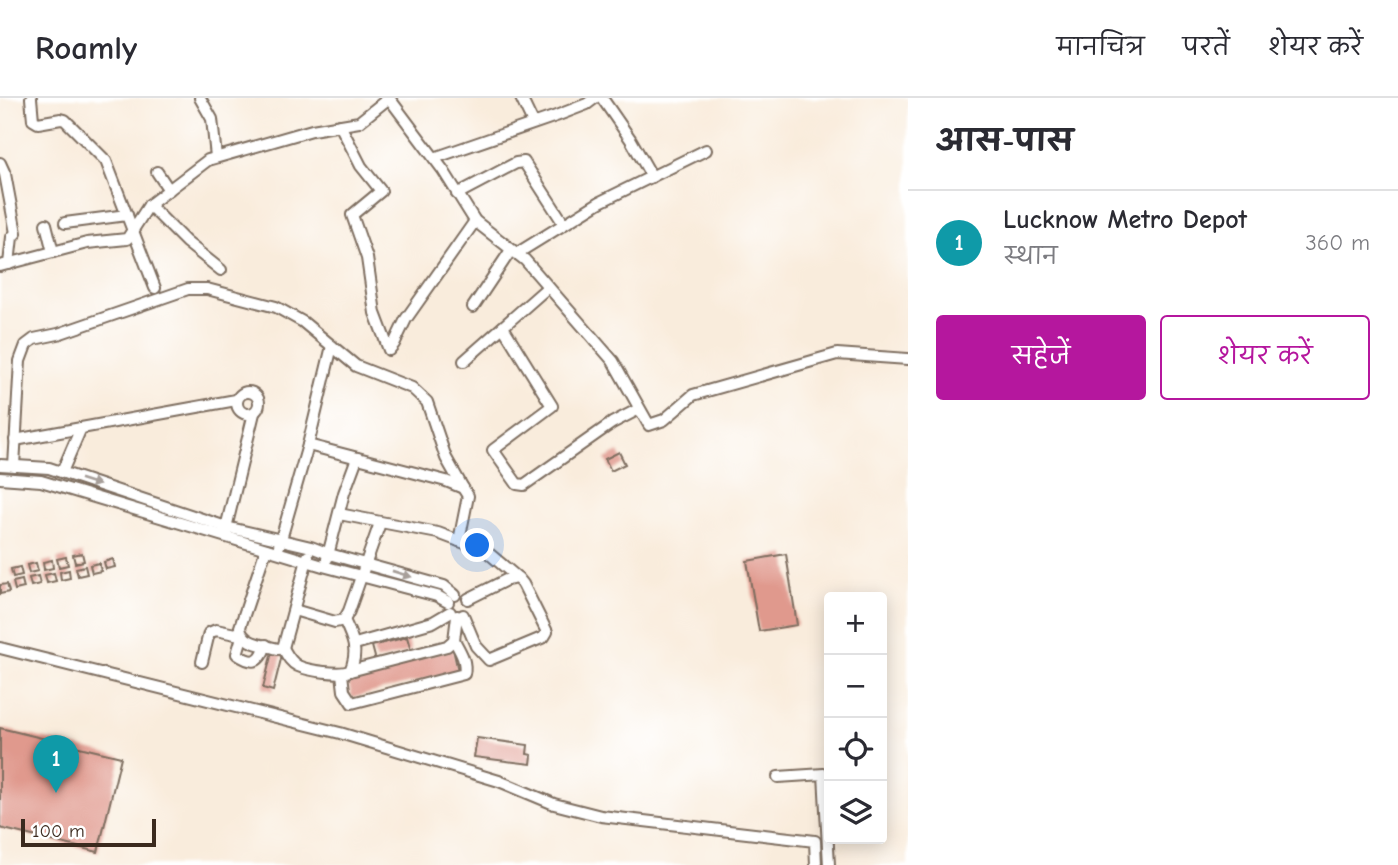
<!DOCTYPE html>
<html lang="hi">
<meta charset="utf-8">
<style>
:root{--surface:#fff;--page:#f7f7f7;--text:#2b2b33;--muted:#7c7c81;--line:#e1e1e2;--accent:#b5179e}
body{margin:0;font-family:"Comic Neue","Playpen Sans Deva",sans-serif;background:var(--page);color:var(--text)}
.controls{position:absolute;right:21px;bottom:21px;display:grid;overflow:hidden;border-radius:7px;box-shadow:0 4px 18px #0003}
.controls button{width:63px;height:63px;display:grid;place-items:center;padding:0;border:0;border-bottom:2px solid var(--line);background:var(--surface);color:var(--text);font:35px sans-serif}
.scale{position:absolute;left:21px;bottom:18px;width:135px;box-sizing:border-box;padding-left:7px;border:4px solid #3b2a1e;border-top:0;font-size:19px;line-height:24px;white-space:nowrap;color:#3b2a1e;-webkit-text-stroke:5px #fff;paint-order:stroke}
.you{position:absolute;left:478px;top:448px;width:24px;height:24px;margin:-18px;border:5px solid #fff;border-radius:50%;background:#1a73e8;box-shadow:0 0 0 10px #1a73e833}
.badge{display:grid;place-items:center;width:46px;height:46px;border-radius:50%;background:var(--accent);color:#fff;font-size:23px;font-weight:700}
.pin{position:absolute;translate:-50% -58px;filter:drop-shadow(0 2px 4px #0008)}
.pin::after{content:'';position:absolute;top:37px;width:24px;height:21px;background:inherit;clip-path:polygon(0 0,100% 0,50% 100%)}
.list{margin:0;padding:0;list-style:none}
h2{display:flex;justify-content:space-between;align-items:center;height:91px;margin:0;padding:0 28px;font-size:30px}
h2 small{font-size:23px;font-weight:400;color:var(--muted)}
.list li{display:grid;grid-template-columns:46px 1fr auto;gap:21px;align-items:center;box-sizing:border-box;height:105px;padding:0 28px;border-top:2px solid var(--line)}
.list b{display:block;font-size:26px;white-space:nowrap}
.list p{margin:0;font-size:23px;white-space:nowrap;color:var(--muted)}
.list em{font-size:23px;font-style:normal;color:var(--muted)}
.actions{display:flex;gap:14px;padding:21px 28px}
.actions a{flex:1;padding:16px 0;border:2px solid var(--accent);border-radius:7px;text-align:center;font-size:24px;color:var(--accent)}
.actions .main{background:var(--accent);color:#fff}
.icon{flex:none;width:38px;height:38px;fill:none;stroke:currentColor;stroke-width:2;stroke-linecap:round;stroke-linejoin:round}
.map{position:relative;flex:none;width:908px;height:767px;overflow:hidden}
header{display:flex;align-items:center;gap:42px;box-sizing:border-box;height:98px;padding:0 35px;background:var(--surface);border-bottom:2px solid var(--line)}
header strong{font-size:33px}
nav{display:flex;gap:38px;margin-inline-start:auto;font-size:24px}
main{display:flex}
aside{flex:1;background:var(--surface)}
.map>svg:first-child{display:block}
.building{fill:#e0998d}
.lines{fill:none;stroke-linecap:round;stroke-linejoin:round}
.minor-casing{stroke:#7e6e60;stroke-width:14}
.minor{stroke:#fff;stroke-width:10}
.oneway{fill:#a79f9a}
</style>
<header>
<strong>Roamly</strong>
<nav><a>मानचित्र</a><a>परतें</a><a>शेयर करें</a></nav>
</header>
<main>
<div class="map">
<svg width="908" height="767" viewBox="0 0 908 767">
<rect width="100%" height="100%" fill="#fff"/>
<filter id="ink" filterUnits="userSpaceOnUse"><feTurbulence type="fractalNoise" baseFrequency=".0143" numOctaves="2"/><feDisplacementMap in="SourceGraphic" scale="14" xChannelSelector="R" yChannelSelector="G"/><feConvolveMatrix kernelMatrix="1 2 1 2 8 2 1 2 1" color-interpolation-filters="sRGB"/></filter>
<filter id="wash" filterUnits="userSpaceOnUse"><feTurbulence type="fractalNoise" baseFrequency=".00686" numOctaves="4" result="noise"/><feDisplacementMap in="SourceGraphic" scale="28" xChannelSelector="R" yChannelSelector="G"/><feGaussianBlur stdDeviation="1.57" result="paint"/><feColorMatrix in="noise" values="0 0 0 0 0 0 0 0 0 0 0 0 0 0 0 0 0 1.4 0 .05"/><feComposite in="paint" operator="in"/></filter>
<g filter="url(#wash)">
<rect width="100%" height="100%" fill="#f9ecdc"/>
<g id="blocks">
<g class="building">
<path d="M619,354L625,366L611,373L605,361Z"/>
<path d="M82,455L84,463L75,465L73,457Z"/>
<path d="M786,456L797,527L759,533L747,463Z"/>
<path d="M66,459L68,467L59,469L57,461Z"/>
<path d="M113,461L115,469L106,471L104,464Z"/>
<path d="M52,462L53,470L44,472L43,464Z"/>
<path d="M36,465L38,473L29,475L27,467Z"/>
<path d="M99,465L101,473L92,475L90,467Z"/>
<path d="M85,468L87,476L78,478L76,470Z"/>
<path d="M20,469L22,477L13,479L11,471Z"/>
<path d="M69,472L70,480L61,482L60,474Z"/>
<path d="M54,475L56,483L47,485L45,477Z"/>
<path d="M38,478L40,486L31,488L29,480Z"/>
<path d="M22,482L24,490L15,492L13,484Z"/>
<path d="M7,486L9,494L0,496V487Z"/>
<path d="M407,539L411,553L376,563L372,548Z"/>
<path d="M453,551L458,573L352,600L347,579Z"/>
<path d="M272,554L282,557L273,593L263,590Z"/>
<path d="M0,630L121,659L98,754L0,730Z"/>
<path d="M477,640L528,647L527,656L532,657L531,666L474,659Z"/>
</g>
</g>
</g>
<g filter="url(#ink)">
<use href="#blocks" fill-opacity="0" stroke="#7e6e60" stroke-width="2"/>
<g class="lines">
<g class="minor-casing">
<g id="minor">
<path d="M31,0L33,22L38,25L61,21L65,22L106,63L155,190"/>
<path d="M200,0L212,21L216,59"/>
<path d="M389,0L443,72L475,123L525,162L613,263L649,327L664,322L693,297L837,256L908,261"/>
<path d="M521,0L533,25"/>
<path d="M602,0L631,42L652,79"/>
<path d="M340,27L361,68L381,93L352,117L367,160L375,215L389,252L394,246L406,221L475,123"/>
<path d="M434,60L556,18L587,6L595,0"/>
<path d="M0,65L5,76L16,135L12,139L9,166"/>
<path d="M157,74L169,92"/>
<path d="M457,96L516,65L524,64L564,126"/>
<path d="M149,107L186,144L221,172"/>
<path d="M65,125L127,117"/>
<path d="M46,126L53,154"/>
<path d="M516,156L600,104L706,52"/>
<path d="M0,168L87,145L127,141L149,107L208,62L312,32L359,24L389,0"/>
<path d="M473,209L511,152"/>
<path d="M503,229L552,308L493,352L517,386L524,387L612,325L639,311"/>
<path d="M464,263L548,189"/>
<circle cx="248" cy="305" r="11"/>
<path d="M15,342L236,302"/>
<path d="M308,347L332,248"/>
<path d="M0,367L49,370L226,429L311,449L329,456L444,488L455,497"/>
<path d="M14,368L20,263L26,247L34,241L58,236L188,191H207L276,209L303,224L356,268L412,290L427,304L446,360L463,390"/>
<path d="M62,374L81,330"/>
<path d="M0,380L41,383L323,468L437,498L448,504"/>
<path d="M339,416L438,435L486,453L518,480"/>
<path d="M225,434L254,315"/>
<path d="M279,448L308,347L446,383L463,390L468,398L459,443"/>
<path d="M266,451L240,529C241,546 264,547 278,551L283,550L308,458"/>
<path d="M327,461L344,395L357,360"/>
<path d="M294,512L335,524L344,522L349,513L380,425"/>
<path d="M463,517L476,548L489,562L544,539L547,534L523,486L518,480L506,482L468,501"/>
<path d="M242,539L237,556C253,567 260,565 266,547"/>
<path d="M355,546L433,524L450,514"/>
<path d="M0,550L340,635L499,683L554,706L601,718L815,743L816,767"/>
<path d="M283,550C287,557 290,564 298,568C309,573 339,577 350,573C359,553 353,541 344,522"/>
<path d="M202,564L209,535L216,532L240,537"/>
<path d="M350,573L447,548L454,542L457,518"/>
<path d="M342,576L344,593L352,605L464,576C467,563 460,553 454,542"/>
<path d="M778,679L824,676L829,767"/>
</g>
</g>
<use href="#minor" class="minor"/>
</g>
<defs><path id="oneway-solid" d="M-6-.8H1V-3.2L6.5 0L1 3.2V.8H-6Z" transform="scale(1.75)"/></defs>
<g class="oneway">
<use href="#oneway-solid" transform="translate(90 384) rotate(18)"/>
<use href="#oneway-solid" transform="translate(402 476) rotate(17)"/>
</g>
</g>
</svg>
<div class="controls">
<button>+</button>
<button>−</button>
<button><svg class="icon" aria-label="locate" viewBox="0 0 24 24"><circle cx="12" cy="12" r="6"/><path d="M12 2v4M12 18v4M2 12h4M18 12h4"/></svg></button>
<button><svg class="icon" aria-label="layers" viewBox="0 0 24 24"><path d="M12 4l9 5-9 5-9-5zM3 14l9 5 9-5"/></svg></button>
</div>
<div class="scale">100 m</div>
<div class="you"></div>
<div class="pin badge" style="left:56px;top:695px;background:#0f9aa8">1</div>
</div>
<aside>
<h2>आस-पास<small></small></h2>
<ul class="list">
<li><span class="badge" style="background:#0f9aa8">1</span><div><b>Lucknow Metro Depot</b><p>स्थान</p></div><em>360 m</em></li>
</ul>
<div class="actions"><a class="main">सहेजें</a><a>शेयर करें</a></div>
</aside>
</main>
